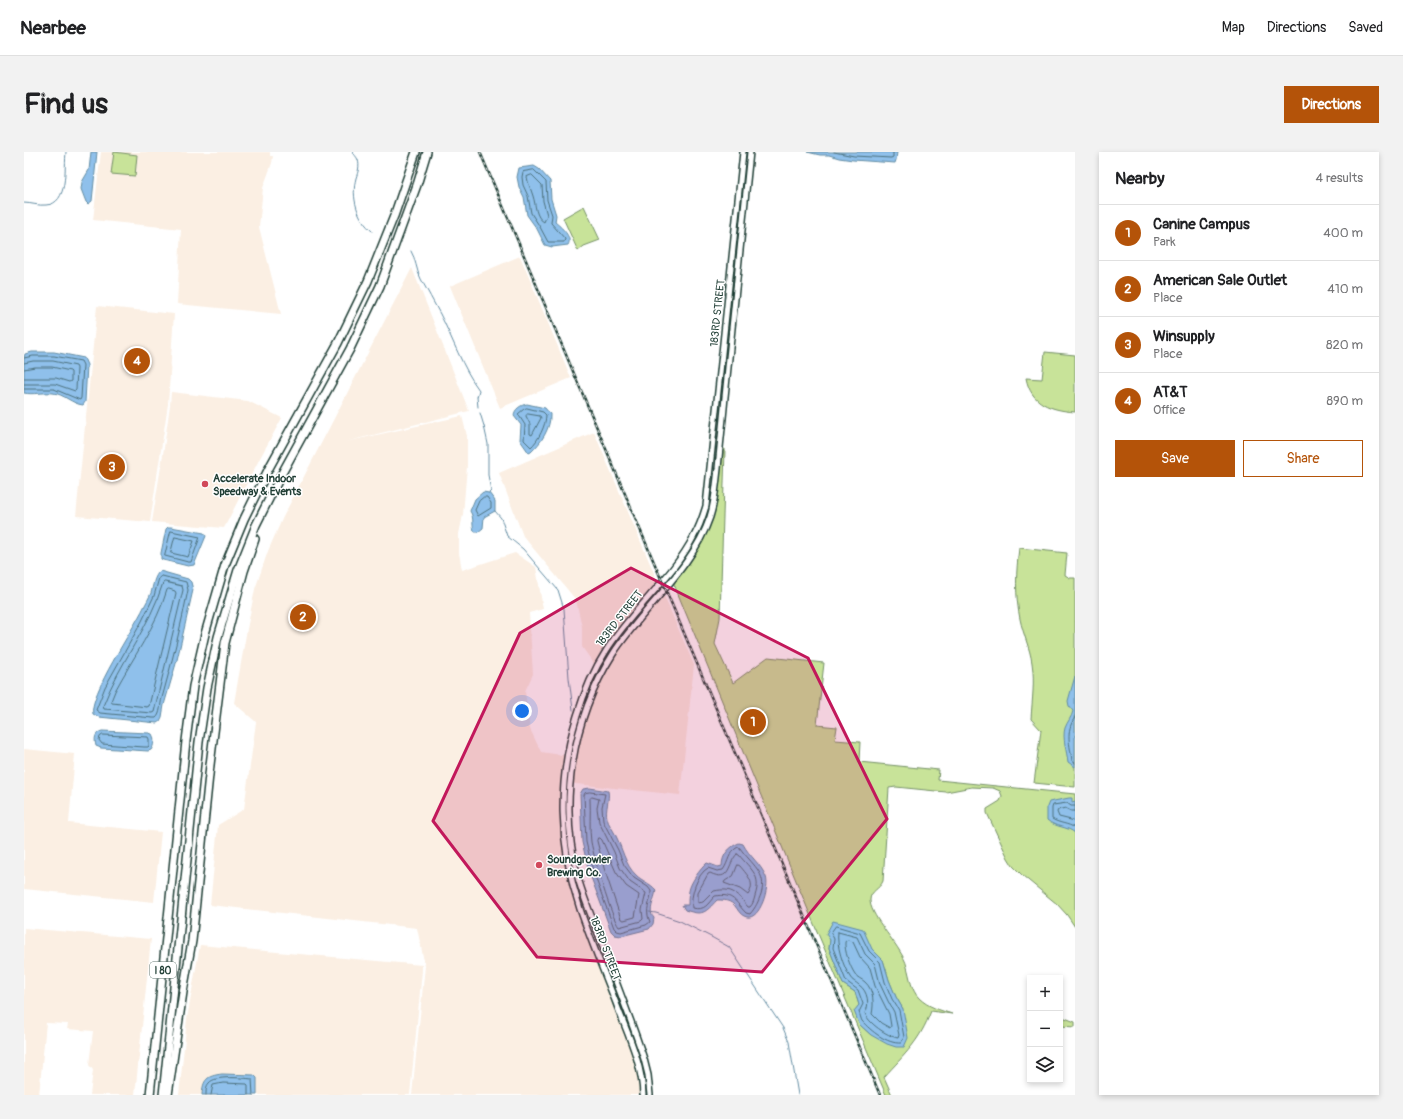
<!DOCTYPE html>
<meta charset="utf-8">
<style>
:root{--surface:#fff;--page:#f2f2f2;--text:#202124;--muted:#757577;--line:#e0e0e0;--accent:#b45309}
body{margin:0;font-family:Pangolin,sans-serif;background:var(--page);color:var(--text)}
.controls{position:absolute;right:12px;bottom:12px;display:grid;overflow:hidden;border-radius:0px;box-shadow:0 2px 6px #0003}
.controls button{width:36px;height:36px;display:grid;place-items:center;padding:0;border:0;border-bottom:1px solid var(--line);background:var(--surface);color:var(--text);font:20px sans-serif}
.you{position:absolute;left:498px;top:559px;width:14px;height:14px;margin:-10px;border:3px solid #fff;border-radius:50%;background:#1a73e8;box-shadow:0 0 0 6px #1a73e833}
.badge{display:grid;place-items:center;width:26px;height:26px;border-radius:50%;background:var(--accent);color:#fff;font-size:13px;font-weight:700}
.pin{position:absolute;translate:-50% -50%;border:2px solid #fff;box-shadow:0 1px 4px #0006}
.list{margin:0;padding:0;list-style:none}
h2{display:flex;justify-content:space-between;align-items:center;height:52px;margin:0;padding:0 16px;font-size:17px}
h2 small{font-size:13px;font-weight:400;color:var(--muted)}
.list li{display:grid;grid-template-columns:26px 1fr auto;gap:12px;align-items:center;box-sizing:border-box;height:56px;padding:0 16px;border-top:1px solid var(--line)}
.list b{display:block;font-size:15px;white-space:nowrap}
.list p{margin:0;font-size:13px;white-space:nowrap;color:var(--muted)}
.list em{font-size:13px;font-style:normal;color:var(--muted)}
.actions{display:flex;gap:8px;padding:12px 16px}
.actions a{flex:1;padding:9px 0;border:1px solid var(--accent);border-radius:0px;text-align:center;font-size:14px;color:var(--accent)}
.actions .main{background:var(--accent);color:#fff}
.icon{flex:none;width:22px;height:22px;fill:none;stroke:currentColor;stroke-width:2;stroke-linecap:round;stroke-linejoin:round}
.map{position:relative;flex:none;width:1051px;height:943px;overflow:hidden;border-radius:0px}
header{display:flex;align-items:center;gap:24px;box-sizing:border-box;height:56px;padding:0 20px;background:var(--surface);border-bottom:1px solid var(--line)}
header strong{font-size:19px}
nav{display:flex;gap:22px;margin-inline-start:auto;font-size:14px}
.intro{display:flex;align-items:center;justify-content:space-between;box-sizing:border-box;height:96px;padding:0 24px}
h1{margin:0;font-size:28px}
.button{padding:10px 18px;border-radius:0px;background:var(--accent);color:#fff;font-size:14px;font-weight:700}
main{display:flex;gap:24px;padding:0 24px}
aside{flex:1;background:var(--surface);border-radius:0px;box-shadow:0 2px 6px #0003}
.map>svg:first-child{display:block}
.built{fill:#fbefe3}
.green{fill:#c8e399;stroke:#749066;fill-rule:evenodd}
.water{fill:#8fc0eb;stroke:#628ca2}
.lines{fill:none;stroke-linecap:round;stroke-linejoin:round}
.shore{stroke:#4c717d;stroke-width:1}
.stream{stroke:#628ca2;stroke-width:1}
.minor-casing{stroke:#1f3d34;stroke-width:8}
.highway-casing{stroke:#1f3d34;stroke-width:10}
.minor{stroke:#fff;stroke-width:5}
.highway{stroke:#fff;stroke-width:7}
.rail-casing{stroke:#1f3d34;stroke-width:2.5}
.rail{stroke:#fff;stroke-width:1;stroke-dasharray:3;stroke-linecap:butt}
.marked{fill:#c2185b;fill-opacity:0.2;stroke:#c2185b;stroke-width:3;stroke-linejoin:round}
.poi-dot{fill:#d1495b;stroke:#fff;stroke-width:1.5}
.labels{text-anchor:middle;stroke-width:3;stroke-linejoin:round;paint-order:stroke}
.shield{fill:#fff;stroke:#627771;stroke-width:1}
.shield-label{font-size:10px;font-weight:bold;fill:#1f3d34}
.street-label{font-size:11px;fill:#1f3d34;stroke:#fff}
.poi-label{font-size:11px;font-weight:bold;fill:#1f3d34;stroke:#fff;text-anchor:start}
</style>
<header>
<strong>Nearbee</strong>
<nav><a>Map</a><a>Directions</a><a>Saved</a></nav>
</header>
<div class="intro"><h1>Find us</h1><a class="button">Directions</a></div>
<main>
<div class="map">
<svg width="1051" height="943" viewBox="0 0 1051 943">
<rect width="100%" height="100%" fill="#fff"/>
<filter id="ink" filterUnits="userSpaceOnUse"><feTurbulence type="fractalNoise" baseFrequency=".025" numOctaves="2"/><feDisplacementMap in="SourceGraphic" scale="8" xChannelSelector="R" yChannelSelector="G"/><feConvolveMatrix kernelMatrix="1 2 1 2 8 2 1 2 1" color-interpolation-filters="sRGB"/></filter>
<g filter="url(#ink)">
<g class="built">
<path d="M77,0H246V4H249L248,11L239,36L235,75L257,162L153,152L157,77L69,68Z"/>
<path d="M496,104L547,226L476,256L426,134Z"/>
<path d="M388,116L445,259L321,290L438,264L443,284V314L439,363L435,382V401L438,418L491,401L512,415L519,457L505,461L509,522L501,539L506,577L517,600L544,604L541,618V680L543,694L556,751L606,881L621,943H388L401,814L393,776L186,753L194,673L220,657L232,570L210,551L223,477L231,437L244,399L259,365Z"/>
<path d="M73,154L150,162L144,252L126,370L52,364Z"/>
<path d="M147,240L224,249L258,266L236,306L200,376L128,370L140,296L146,253Z"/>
<path d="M570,280L636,435L596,481L575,519L558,495V475L552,448L499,384L475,321Z"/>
<path d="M637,437L670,513L656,643L543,631V617L549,585L560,554L574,524L598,482Z"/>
<path d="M0,597L51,602L45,671L137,680L130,750L0,737Z"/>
<path d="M0,776L127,787L111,943H66L69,918L65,913L69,879L43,877L44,872L22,871L15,943H0Z"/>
<path d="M176,793L398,813V819L386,943H155L163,867Z"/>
</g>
<g class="green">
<path d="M90,0L113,3L111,24L87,22Z"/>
<path d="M560,54L576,88L560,94L554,99L539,66Z"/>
<path d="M1021,200L1051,203V260C1027,258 1007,252 1002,226L1018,227Z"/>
<path d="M701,297L696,466L691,492L709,531L744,505L800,511L793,573L813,575L811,588L836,590L835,610L915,618L914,628L1051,642V775L1043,763L1033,752L999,724L989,714L984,706L963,661V657L976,649L978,644L976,639L969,636L948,635L922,640L872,635L865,636L859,729C856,737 846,739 846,748C846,762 868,786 875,798C878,803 882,809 883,815C886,825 887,838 895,846C904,855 916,858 928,862L907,859C896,889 881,902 860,925L868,943H862L787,765L649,430L660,417L673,399L680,385L698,298ZM806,788L848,797L859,808L865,828L872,845L879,857L847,883L835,872L831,859L835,853L831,840L819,832L805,796Z"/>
<path d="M995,396L1043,401L1041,423L1046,426H1051V635L1010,631L1017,578L1007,567C1008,548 1011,530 1008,511C1006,496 999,482 996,467C991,443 992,420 995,396Z"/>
<path d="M1036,864L1051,870V875L1036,874Z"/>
</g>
<g class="water">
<path d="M67,0H73L68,49L64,52L62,50L57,37L58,30L65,18Z"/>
<path d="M783,0H873L872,8L871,11L829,8L815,6L805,3H796Z"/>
<path d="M510,14L515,17L526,29L527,47L532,63L531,70C537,75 549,85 544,93L528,95L521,93L513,77L503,63L500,45L495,35L493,25L495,16Z"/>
<path d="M8,200H30L60,206L63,213L61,250L59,253C48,252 40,242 29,241C19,240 9,243 0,241V206L1,202Z"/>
<path d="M503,252L521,256L526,262C527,276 517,291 507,300L505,301L496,288L497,273L490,264C490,257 497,253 503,252Z"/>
<path d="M459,340L465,341L471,349V359L460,365L459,376L454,380H451C447,375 451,367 446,359L451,347Z"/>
<path d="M144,375H147L180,381L182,384L170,413L164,414L139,408L137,407V401L142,377Z"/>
<path d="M136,419L164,427L167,430L169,438L153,508L140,553L138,565L136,569L133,571L75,565L69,562C64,544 110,476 120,455C122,451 125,446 127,441C129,434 130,424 136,419Z"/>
<path d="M1051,524V563L1050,565L1051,568V615L1044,610C1043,600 1038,586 1041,576C1043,570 1048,565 1049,559L1045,554L1044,549Z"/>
<path d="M78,579L125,581L128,582C131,587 130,594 127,598L124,599L77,596L72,594C70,586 71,581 78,579Z"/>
<path d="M566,636L584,639C586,647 581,657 583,666C584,672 589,677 591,682C598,695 601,713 612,723C618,729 626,731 632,738C631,747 623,760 630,766L629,772L625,777L597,784L591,783L587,779L565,720L558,690L556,642L559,637Z"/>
<path d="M1045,646H1048V650L1051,649V681C1043,674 1032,676 1023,668V655L1025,650Z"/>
<path d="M715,691L719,692C725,704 737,712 742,725C746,735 736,768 723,765C710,762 716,747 693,748C681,761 679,764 661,758L658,753H664C664,748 664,744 665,739C666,731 676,717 683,711L694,715L698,714C698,703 705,695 715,691Z"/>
<path d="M809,769L839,777L848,797L859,808L865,828L872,845L879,857L884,886L880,895H872L863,892L847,883L835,872L830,859L835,853L831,840L819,832L805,796L806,788L802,782Z"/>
<path d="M198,922L230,923L233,926V943H178C179,927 183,924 198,922Z"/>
</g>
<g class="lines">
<g class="shore">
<path d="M810,0L830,4L867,6L869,5V0"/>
<path d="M510,18L522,30L523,48L528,63L527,71L541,87L540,90H524L516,75L507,61L504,44L499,33L498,25L499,20Z"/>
<path d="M508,23L518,33L519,49L523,63L520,70C511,65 512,53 509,44C507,37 504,32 503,25Z"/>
<path d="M0,206L9,204H30L57,209L59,213L57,246L56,248L30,237H0"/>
<path d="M0,211L9,209H29L52,214L53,216L52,238L51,239L31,232H0"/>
<path d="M0,217L11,215H28L46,219L47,220V229L45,230L32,226H0"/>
<path d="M503,256L519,260L522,263C522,273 514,289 507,295L500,288L501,273L494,262L500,257Z"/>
<path d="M504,262L516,264L517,266L508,283L506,282V272L502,264Z"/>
<path d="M460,345H463L467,351V356L454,364L451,358L455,349Z"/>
<path d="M147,379L176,385L167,410H164L141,404Z"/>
<path d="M151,385L170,389L164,405L147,401Z"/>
<path d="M138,424L162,430L164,438C157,474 148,510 138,546C136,552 137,562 132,566H129L76,561L72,558L81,535L118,469L130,444L135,426Z"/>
<path d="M141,430L158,434L159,438L130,560L128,561L80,557L79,554C95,511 126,475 139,431Z"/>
<path d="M145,437L151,439L152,441L125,554L123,555L88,551L87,549L91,539C108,507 133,473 143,438Z"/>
<path d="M1051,565C1041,580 1046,592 1048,609L1051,611"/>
<path d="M79,583L124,585L125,587V594L124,595H120L78,592L75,588L76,585Z"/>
<path d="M566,640L581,642L578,655L579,669L594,698L600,713L610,726L624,735L627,739C627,752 620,756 626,770L622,773L597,780L593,779L590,776L569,719L562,690L560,643L561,641Z"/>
<path d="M568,645L575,647L573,656L575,670L590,700L596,716L606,730L622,741L618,758L619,767L617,769L595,775C587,765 570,706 567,690C565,677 567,661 566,647Z"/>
<path d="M1051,654H1047L1043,651L1029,653L1028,656V667C1036,672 1044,671 1051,676"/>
<path d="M1051,659H1047L1041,656L1034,658L1033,660L1035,665L1047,668L1051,670"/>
<path d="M574,686H576L578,688L592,720L602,734L615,743L611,765L600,768L597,767L580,716L573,689Z"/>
<path d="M714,695L716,696C727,712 744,721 737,742C734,750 732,755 726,762L722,761C711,750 710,741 691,744C683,752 682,759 668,756C666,744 673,722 684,716L693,719L699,718C705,710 704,700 714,695Z"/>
<path d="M713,702L715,703C727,718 738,723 731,744C730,748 729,752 726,755H724C713,742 709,735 690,739L679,750L674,751V740L684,722L686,721C707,731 703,712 713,702Z"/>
<path d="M714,713L716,714C724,724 732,731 724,743L716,737L700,731L701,729L709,724Z"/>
<path d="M812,774L836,781L845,799L856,810L861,830L868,847L875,858L880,885L877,891C863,892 847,879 838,869C837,867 836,863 835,860L839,852L834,838L822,829L809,796L810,787L807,781Z"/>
<path d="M814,780L833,785L841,802L851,812L856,832L864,849L870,860L875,883L874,886C863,884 844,871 841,861C846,853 844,839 835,833C832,830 828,829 826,825C819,814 812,793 814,780Z"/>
<path d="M824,788L829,790L836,805L846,816L851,834L865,862L867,874L866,876L857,871L848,862C850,852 850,838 841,830C838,827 833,826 831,822C826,815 820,798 821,790Z"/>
<path d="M182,943C182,939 182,934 185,931C191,923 219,926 228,927L229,943"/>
<path d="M187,943L189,933L199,931L223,932L224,933V943"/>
</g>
<g class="stream">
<path d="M328,0C330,2 333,5 334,8C336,14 334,20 332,26C327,45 333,67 348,79"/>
<path d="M0,51C7,51 15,54 22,53C45,52 40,16 42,0"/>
<path d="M387,99C392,107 392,118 397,127C403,139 410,150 416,162C429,187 438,215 455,238L453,245L454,255"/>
<path d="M456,261L460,274L464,292V323L467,339L465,341"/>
<path d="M471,359L477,366L483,384L499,397L534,438L540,457L545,526L549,558"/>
<path d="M625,760L632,761L656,769L689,786L705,795L759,876L765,890L774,943"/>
</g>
<g class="minor-casing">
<g id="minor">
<path d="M619,943C618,910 603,881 592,851C580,820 567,789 556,757C535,694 533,627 553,564C560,541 569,519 582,499C607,458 648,427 670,384C676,374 679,364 682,354L719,0"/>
<path d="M626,943L624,923L620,907C607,867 591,828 577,789C569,768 560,747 554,726C534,651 548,567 589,502C618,457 669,416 686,365C691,350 692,333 694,317C696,293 699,269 701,245C710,164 718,82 726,0"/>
</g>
</g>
<g class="highway-casing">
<g id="highway">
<path d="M126,943L162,589L169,534L181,482L201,413L220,367L245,316L314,191L344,129L370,64L392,0"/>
<path d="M139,943L175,590L183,536L194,485L214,418L232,373L257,323L326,197L356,134L393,33L403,0"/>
<path d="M144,943L159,840L168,789L186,613L201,491L220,419L231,387"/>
</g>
</g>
<use href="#minor" class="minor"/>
<use href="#highway" class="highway"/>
<g class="rail-casing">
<path id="rail" d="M456,0L856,943"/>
</g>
<use href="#rail" class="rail"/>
</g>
</g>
<path class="marked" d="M607,416L784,506L863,667L738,820L513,805L409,669L496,481Z"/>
<g class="poi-dot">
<circle cx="181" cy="332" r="4"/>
<circle cx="515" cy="713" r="4"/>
</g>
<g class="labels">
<rect class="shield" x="126" y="810" width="26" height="16" rx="3"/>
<g class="shield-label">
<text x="139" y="822">I 80</text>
</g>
<g class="street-label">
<text transform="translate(693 161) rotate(-84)" y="4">183RD STREET</text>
<text transform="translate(595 466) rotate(-52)" y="4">183RD STREET</text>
<text transform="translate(582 796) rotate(69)" y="4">183RD STREET</text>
</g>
<g class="poi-label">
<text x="189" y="330">Accelerate Indoor<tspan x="189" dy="13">Speedway &amp; Events</tspan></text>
<text x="523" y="711">Soundgrowler<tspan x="523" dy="13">Brewing Co.</tspan></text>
</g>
</g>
</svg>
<div class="controls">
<button>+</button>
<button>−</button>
<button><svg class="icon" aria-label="layers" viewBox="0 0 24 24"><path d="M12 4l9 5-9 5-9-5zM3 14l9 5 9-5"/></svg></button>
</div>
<div class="you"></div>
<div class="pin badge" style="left:729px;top:570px">1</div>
<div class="pin badge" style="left:279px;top:465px">2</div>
<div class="pin badge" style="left:88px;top:315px">3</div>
<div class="pin badge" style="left:113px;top:209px">4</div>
</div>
<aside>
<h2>Nearby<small>4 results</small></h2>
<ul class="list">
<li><span class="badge">1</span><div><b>Canine Campus</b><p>Park</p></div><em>400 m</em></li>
<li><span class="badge">2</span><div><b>American Sale Outlet</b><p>Place</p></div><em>410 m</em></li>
<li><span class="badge">3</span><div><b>Winsupply</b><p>Place</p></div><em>820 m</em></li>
<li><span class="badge">4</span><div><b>AT&amp;T</b><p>Office</p></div><em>890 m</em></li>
</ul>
<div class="actions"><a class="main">Save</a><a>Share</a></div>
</aside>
</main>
